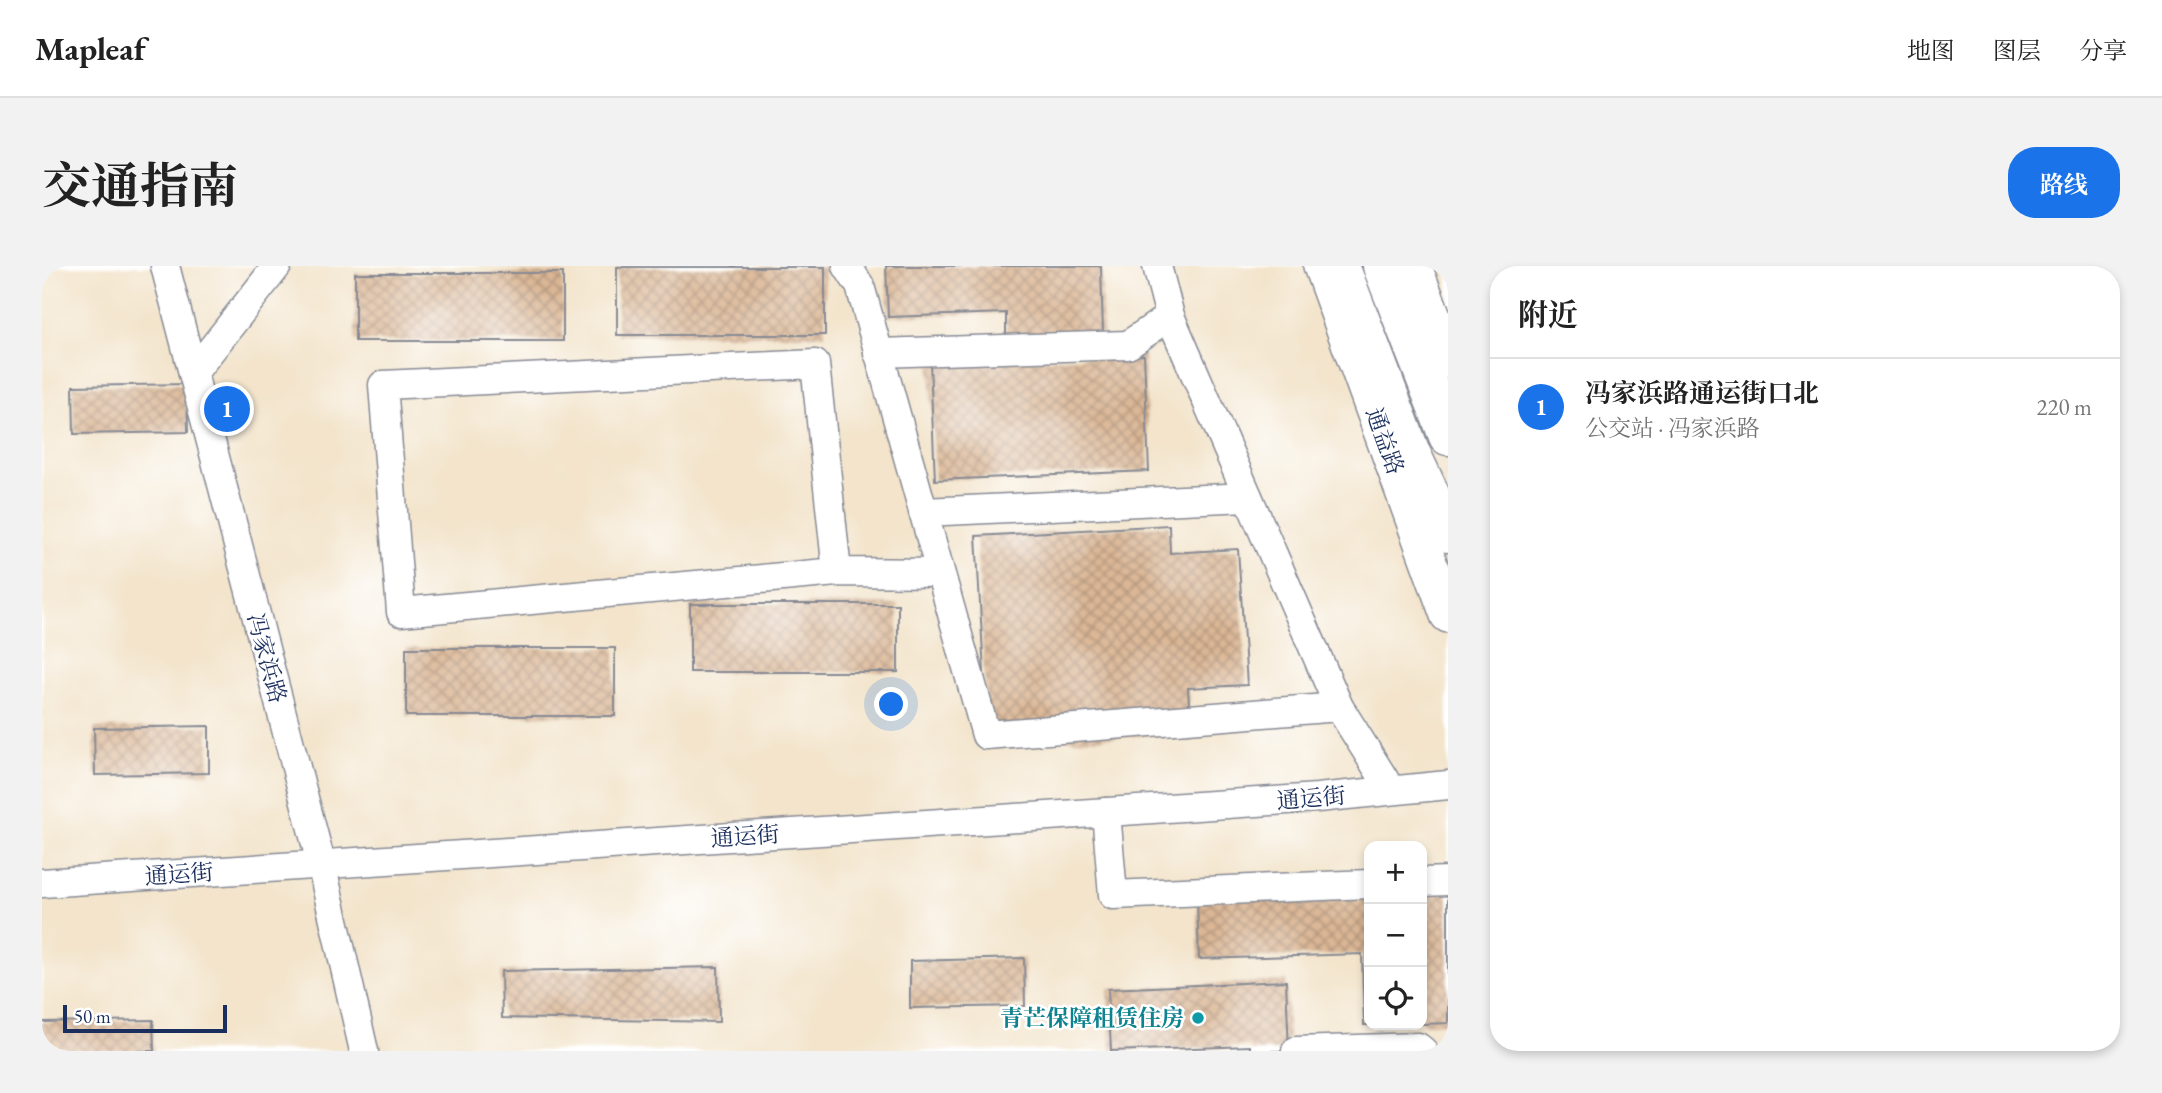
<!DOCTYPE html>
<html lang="zh">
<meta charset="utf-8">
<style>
:root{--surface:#fff;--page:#f2f2f2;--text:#222;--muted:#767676;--line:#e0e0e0;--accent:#1a73e8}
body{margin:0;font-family:"EB Garamond","Noto Serif SC",serif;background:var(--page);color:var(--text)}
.controls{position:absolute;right:21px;bottom:21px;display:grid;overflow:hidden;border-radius:14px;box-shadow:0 4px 10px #0003}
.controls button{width:63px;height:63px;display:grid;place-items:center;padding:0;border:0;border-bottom:2px solid var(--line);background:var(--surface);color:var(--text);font:35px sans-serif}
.scale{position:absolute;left:21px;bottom:18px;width:164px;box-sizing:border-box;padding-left:7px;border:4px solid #1b2f5e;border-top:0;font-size:19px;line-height:24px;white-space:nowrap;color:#1b2f5e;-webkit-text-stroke:5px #fff;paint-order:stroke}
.you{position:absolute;left:850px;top:439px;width:24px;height:24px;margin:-18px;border:5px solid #fff;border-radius:50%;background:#1a73e8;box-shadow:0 0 0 10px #1a73e833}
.badge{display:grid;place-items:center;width:46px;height:46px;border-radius:50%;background:var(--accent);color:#fff;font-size:23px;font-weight:700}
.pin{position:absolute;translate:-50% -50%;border:4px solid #fff;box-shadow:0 2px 7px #0006}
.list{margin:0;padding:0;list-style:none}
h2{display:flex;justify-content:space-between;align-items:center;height:91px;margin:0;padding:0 28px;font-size:30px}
h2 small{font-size:23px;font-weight:400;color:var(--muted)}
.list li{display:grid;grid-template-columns:46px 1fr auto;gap:21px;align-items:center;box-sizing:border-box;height:98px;padding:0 28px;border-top:2px solid var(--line)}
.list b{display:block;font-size:26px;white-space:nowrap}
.list p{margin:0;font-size:23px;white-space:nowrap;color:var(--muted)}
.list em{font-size:23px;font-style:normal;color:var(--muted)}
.icon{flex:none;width:38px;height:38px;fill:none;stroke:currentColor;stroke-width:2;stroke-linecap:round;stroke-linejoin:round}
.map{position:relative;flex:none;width:1406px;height:785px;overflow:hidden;border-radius:28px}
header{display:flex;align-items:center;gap:42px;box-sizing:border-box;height:98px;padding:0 35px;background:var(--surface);border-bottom:2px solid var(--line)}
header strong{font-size:33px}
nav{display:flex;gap:38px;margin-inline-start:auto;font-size:24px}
.intro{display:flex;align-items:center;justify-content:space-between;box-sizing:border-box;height:168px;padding:0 42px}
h1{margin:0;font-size:49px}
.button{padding:18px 32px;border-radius:28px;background:var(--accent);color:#fff;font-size:24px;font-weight:700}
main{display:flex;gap:42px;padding:0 42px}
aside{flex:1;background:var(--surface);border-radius:28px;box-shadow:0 4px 10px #0003}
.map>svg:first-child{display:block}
.building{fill:url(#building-cross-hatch)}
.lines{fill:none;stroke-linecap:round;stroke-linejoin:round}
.minor-casing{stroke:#878a94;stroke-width:31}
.major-casing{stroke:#878a94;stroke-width:38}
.highway-casing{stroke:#878a94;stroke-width:41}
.minor{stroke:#fff;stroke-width:28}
.major{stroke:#fff;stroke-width:35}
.highway{stroke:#fff;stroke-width:38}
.culture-dot{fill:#0f9aa8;stroke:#fff;stroke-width:2.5}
.labels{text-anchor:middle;stroke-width:5;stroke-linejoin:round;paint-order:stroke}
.street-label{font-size:23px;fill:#1b2f5e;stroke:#fff}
.culture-label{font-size:23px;font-weight:bold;fill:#0d838f;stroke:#fff;text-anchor:end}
</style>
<header>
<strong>Mapleaf</strong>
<nav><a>地图</a><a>图层</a><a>分享</a></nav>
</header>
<div class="intro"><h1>交通指南</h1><a class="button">路线</a></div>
<main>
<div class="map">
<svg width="1406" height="785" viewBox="0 0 1406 785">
<defs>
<pattern id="building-cross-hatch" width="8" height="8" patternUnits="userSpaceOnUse" patternTransform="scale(1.75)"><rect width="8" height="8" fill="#dbb795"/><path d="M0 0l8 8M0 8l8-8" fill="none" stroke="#b1957d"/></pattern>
</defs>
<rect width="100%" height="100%" fill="#fff"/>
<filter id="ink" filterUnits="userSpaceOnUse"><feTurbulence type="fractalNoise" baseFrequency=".0143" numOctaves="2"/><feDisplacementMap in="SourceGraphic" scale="14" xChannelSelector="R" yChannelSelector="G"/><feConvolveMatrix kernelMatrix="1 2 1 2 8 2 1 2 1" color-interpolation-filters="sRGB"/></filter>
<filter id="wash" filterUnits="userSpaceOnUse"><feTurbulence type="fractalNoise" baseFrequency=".00686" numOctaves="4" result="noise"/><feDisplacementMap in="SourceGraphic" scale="28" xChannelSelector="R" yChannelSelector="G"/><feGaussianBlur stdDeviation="1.57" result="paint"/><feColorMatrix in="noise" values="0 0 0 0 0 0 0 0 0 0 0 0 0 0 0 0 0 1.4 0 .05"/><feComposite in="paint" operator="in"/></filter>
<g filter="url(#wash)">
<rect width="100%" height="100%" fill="#f3e4cb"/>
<g id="blocks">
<g class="building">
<path d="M844,0H1059L1061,68L964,71V47L846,51Z"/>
<rect x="575" y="1" width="208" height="68"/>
<rect x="313" y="7" width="208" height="68"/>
<path d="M1102,89L1107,205L893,214L888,97Z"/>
<path d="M145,118L146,166L32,168L31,120Z"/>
<path d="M1127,259L1128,287L1196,283L1205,419L1146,422L1149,467L1031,474L945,457L934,270Z"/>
<rect x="648" y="338" width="208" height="68"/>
<rect x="364" y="382" width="209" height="68"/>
<path d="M167,460V507L53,509L52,462Z"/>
<path d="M1406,627V757L1380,758V628Z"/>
<path d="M1327,629V759H1322L1320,688L1157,693L1155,634Z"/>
<path d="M982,692L983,740L868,742V695Z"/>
<path d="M676,701L677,756L460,752L459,705Z"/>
<path d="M1244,715L1247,785H1208V780L1069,785L1066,723Z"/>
<path d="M111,754L112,785H0V756Z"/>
</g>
</g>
</g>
<g filter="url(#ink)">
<use href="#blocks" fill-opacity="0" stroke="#878a94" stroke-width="2"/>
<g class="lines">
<g class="minor-casing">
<g id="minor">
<path d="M123,0L279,597L322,785"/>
<path d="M805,0L818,20L944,469L1297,441L1349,524"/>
<path d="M1115,0L1128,50L1297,441"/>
<path d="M836,87L1086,79L1128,50"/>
<path d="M151,107L235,0"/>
<path d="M881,246L1206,231"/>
<path d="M795,306L359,346L341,119L773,98L795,306L898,307"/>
<path d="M1064,546L1071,629L1327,618"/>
<path d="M1380,616L1406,615"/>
<path d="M0,617L1275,532L1406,519"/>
<path d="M1254,785L1376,781L1381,785"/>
</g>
</g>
<g class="major-casing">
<path id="major" d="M1279,0L1406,349"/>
</g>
<g class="highway-casing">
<g id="highway">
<path d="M1298,0L1369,187L1406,267"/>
<path d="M1340,0L1406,170"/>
<path d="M1370,0L1406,93"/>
</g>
</g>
<use href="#minor" class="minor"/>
<use href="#major" class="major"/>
<use href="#highway" class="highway"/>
</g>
</g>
<circle class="culture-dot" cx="1156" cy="752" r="7"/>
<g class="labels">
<g class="street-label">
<text transform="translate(1343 175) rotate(70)" y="8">通益路</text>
<text transform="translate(225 392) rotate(75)" y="8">冯家浜路</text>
<text transform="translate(1269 532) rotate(-5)" y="8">通运街</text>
<text transform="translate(703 570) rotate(-4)" y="8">通运街</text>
<text transform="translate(137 608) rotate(-4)" y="8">通运街</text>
</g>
<g class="culture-label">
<text x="1142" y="760">青芒保障租赁住房</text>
</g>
</g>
</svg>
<div class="controls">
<button>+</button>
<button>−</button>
<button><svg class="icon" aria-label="locate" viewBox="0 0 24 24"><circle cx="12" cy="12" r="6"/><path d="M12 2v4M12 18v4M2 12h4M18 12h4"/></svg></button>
</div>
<div class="scale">50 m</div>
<div class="you"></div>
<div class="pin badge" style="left:185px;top:143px">1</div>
</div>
<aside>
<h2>附近<small></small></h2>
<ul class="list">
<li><span class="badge">1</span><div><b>冯家浜路通运街口北</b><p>公交站 · 冯家浜路</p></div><em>220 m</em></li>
</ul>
</aside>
</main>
